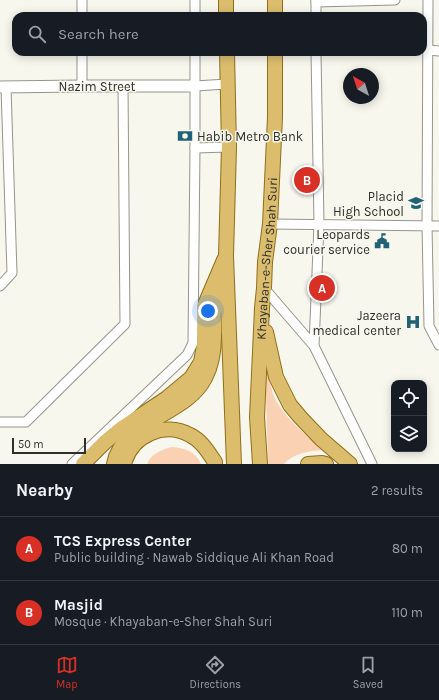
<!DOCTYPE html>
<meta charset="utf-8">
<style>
:root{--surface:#171b24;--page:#20242c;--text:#f1f3f6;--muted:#9ea1a6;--line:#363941;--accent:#d93025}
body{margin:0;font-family:Karla,sans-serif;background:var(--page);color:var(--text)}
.controls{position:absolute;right:12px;bottom:12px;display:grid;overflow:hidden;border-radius:8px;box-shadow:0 2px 10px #0003}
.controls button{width:36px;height:36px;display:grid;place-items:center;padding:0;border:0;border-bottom:1px solid var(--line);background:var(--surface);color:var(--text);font:20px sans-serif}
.compass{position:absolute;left:343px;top:68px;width:36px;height:36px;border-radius:50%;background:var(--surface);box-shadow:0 2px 10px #0003;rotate:321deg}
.scale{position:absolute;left:12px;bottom:10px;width:74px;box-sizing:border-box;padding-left:4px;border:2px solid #2f2f2b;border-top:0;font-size:11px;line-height:14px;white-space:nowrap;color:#2f2f2b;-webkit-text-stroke:3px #f7f7ee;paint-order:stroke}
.you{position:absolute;left:208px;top:311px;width:14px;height:14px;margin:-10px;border:3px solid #fff;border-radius:50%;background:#1a73e8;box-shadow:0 0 0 6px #1a73e833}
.badge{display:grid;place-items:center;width:26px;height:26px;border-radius:50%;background:var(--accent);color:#fff;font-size:13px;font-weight:700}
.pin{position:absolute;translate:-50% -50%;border:2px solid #fff;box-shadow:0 1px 4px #0006}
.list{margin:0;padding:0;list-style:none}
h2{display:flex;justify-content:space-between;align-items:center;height:52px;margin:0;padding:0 16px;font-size:17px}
h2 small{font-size:13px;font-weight:400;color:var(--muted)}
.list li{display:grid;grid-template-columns:26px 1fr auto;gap:12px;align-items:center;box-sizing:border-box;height:64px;padding:0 16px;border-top:1px solid var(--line)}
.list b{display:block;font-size:15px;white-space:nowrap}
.list p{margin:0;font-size:13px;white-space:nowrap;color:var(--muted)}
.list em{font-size:13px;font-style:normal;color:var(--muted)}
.icon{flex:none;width:22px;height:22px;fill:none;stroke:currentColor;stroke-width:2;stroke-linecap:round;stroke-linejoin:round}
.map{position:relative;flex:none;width:439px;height:464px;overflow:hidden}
.search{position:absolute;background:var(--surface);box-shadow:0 2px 10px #0003;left:12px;right:12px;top:12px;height:44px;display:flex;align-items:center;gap:10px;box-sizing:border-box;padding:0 14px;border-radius:12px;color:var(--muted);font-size:15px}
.sheet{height:180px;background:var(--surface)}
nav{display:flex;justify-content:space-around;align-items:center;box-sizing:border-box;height:56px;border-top:1px solid var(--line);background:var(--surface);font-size:11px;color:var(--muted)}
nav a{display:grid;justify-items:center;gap:2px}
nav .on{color:var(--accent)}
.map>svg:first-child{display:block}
.green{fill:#fad1b2}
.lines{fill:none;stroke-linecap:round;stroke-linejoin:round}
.minor-casing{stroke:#95958d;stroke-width:11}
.tertiary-casing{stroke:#95958d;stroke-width:13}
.primary-casing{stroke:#906f18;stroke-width:16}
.minor{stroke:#fff;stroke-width:9}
.tertiary{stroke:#fff;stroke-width:11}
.primary{stroke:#dcbd6e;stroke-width:14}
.labels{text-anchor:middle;stroke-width:3;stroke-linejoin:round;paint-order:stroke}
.street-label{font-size:13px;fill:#2f2f2b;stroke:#f7f7ee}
.poi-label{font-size:13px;fill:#2f2f2b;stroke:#f7f7ee;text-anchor:end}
</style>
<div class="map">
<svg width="439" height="464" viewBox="0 0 439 464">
<rect width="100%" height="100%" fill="#f7f7ee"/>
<g class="green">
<path d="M265,364C268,374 270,385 273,394C280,414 307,436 323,450C309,451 294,453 284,464H268Z"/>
<path d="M171,447C185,448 195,451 201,464H147C151,454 161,450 171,447Z"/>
</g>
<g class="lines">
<g class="minor-casing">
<g id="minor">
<path d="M195,0V16"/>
<path d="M316,0V16"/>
<path d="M428,0L427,226L429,326L439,345"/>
<path d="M316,2L395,0"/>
<path d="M82,16V0"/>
<path d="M428,50L439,51"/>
<path d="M316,52L319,224L314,346L372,464"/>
<path d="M82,86V52"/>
<path d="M195,86L227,84"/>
<path d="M195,148L229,147"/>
<path d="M270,224L439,226"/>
<path d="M0,286L12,273L6,87"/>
<path d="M264,288L314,346"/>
<path d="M0,422H26L125,324L123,86"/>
<path d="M72,464L187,355L193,343L195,148V52"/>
</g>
</g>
<g class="tertiary-casing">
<path id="tertiary" d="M0,87L82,86H195"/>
</g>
<g class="primary-casing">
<g id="primary">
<path d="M226,0V16"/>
<path d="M275,16V0"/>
<path d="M227,52L229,147L226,256L234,464"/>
<path d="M266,332L276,377L290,405L301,418L321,439L350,464"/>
<path d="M83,464L105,442L122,428L167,398L191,378L201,362L205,340L204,307L224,260"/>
<path d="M114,464C122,420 186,416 205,378C212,365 214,350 214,336C215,328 213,319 214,311C216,302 218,293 220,284"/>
<path d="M124,464C132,435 164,421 190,435C202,441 208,452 215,462V464"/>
<path id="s1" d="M260,464L257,417L262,308L264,288L265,262L270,224L275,117V52"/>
<path d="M308,464L322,463L326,464"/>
</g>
</g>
<use href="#minor" class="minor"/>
<use href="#tertiary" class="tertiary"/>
<use href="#primary" class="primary"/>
</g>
<defs>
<g id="bank-bare" transform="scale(1.2)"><path d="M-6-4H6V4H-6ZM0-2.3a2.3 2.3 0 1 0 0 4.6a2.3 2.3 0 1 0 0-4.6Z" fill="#226277" stroke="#f7f7ee" stroke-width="2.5" paint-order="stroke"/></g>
<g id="school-bare" transform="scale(1.2)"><path d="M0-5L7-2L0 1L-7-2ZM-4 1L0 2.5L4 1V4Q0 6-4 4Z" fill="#226277" stroke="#f7f7ee" stroke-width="2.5" paint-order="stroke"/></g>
<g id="civic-bare" transform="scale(1.2)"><path d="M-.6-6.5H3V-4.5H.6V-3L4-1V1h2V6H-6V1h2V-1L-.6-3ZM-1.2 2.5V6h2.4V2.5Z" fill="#226277" stroke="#f7f7ee" stroke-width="2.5" paint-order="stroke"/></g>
<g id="hospital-bare" transform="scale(1.2)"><path d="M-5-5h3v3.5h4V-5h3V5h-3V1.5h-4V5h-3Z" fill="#226277" stroke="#f7f7ee" stroke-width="2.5" paint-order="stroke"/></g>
</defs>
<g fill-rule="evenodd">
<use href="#bank-bare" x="185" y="136"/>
<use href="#school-bare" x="416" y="203"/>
<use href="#civic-bare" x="382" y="241"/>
<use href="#hospital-bare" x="413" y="322"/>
</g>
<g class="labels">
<g class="street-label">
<text x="97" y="91">Nazim Street</text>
<text dy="5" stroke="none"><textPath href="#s1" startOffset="206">Khayaban-e-Sher Shah Suri</textPath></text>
</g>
<g class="poi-label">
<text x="197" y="141" text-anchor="start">Habib Metro Bank</text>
<text x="404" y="201">Placid<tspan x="404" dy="15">High School</tspan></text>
<text x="370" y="239">Leopards<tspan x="370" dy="15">courier service</tspan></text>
<text x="401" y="320">Jazeera<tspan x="401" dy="15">medical center</tspan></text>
</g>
</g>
</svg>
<div class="controls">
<button><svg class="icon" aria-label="locate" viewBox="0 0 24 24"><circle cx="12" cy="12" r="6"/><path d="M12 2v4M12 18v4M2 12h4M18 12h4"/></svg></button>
<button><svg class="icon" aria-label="layers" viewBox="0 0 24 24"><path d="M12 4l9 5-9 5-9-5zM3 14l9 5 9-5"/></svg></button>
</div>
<svg class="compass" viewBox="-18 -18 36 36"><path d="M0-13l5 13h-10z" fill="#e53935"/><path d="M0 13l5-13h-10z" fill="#9ea1a6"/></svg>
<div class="scale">50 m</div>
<div class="you"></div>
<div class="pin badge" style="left:322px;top:288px">A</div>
<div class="pin badge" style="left:307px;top:180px">B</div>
<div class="search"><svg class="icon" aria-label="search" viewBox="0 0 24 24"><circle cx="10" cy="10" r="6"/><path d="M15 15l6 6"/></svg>Search here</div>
</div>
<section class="sheet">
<h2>Nearby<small>2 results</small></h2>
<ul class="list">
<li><span class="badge">A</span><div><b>TCS Express Center</b><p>Public building · Nawab Siddique Ali Khan Road</p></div><em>80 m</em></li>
<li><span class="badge">B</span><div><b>Masjid</b><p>Mosque · Khayaban-e-Sher Shah Suri</p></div><em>110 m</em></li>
</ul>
</section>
<nav>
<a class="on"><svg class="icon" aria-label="map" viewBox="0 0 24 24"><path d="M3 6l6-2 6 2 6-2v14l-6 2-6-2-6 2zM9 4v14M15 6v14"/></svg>Map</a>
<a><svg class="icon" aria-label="directions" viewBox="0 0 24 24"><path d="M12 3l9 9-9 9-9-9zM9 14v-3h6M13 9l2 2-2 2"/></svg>Directions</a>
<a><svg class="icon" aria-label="saved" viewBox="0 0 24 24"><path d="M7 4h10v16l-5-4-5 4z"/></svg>Saved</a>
</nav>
